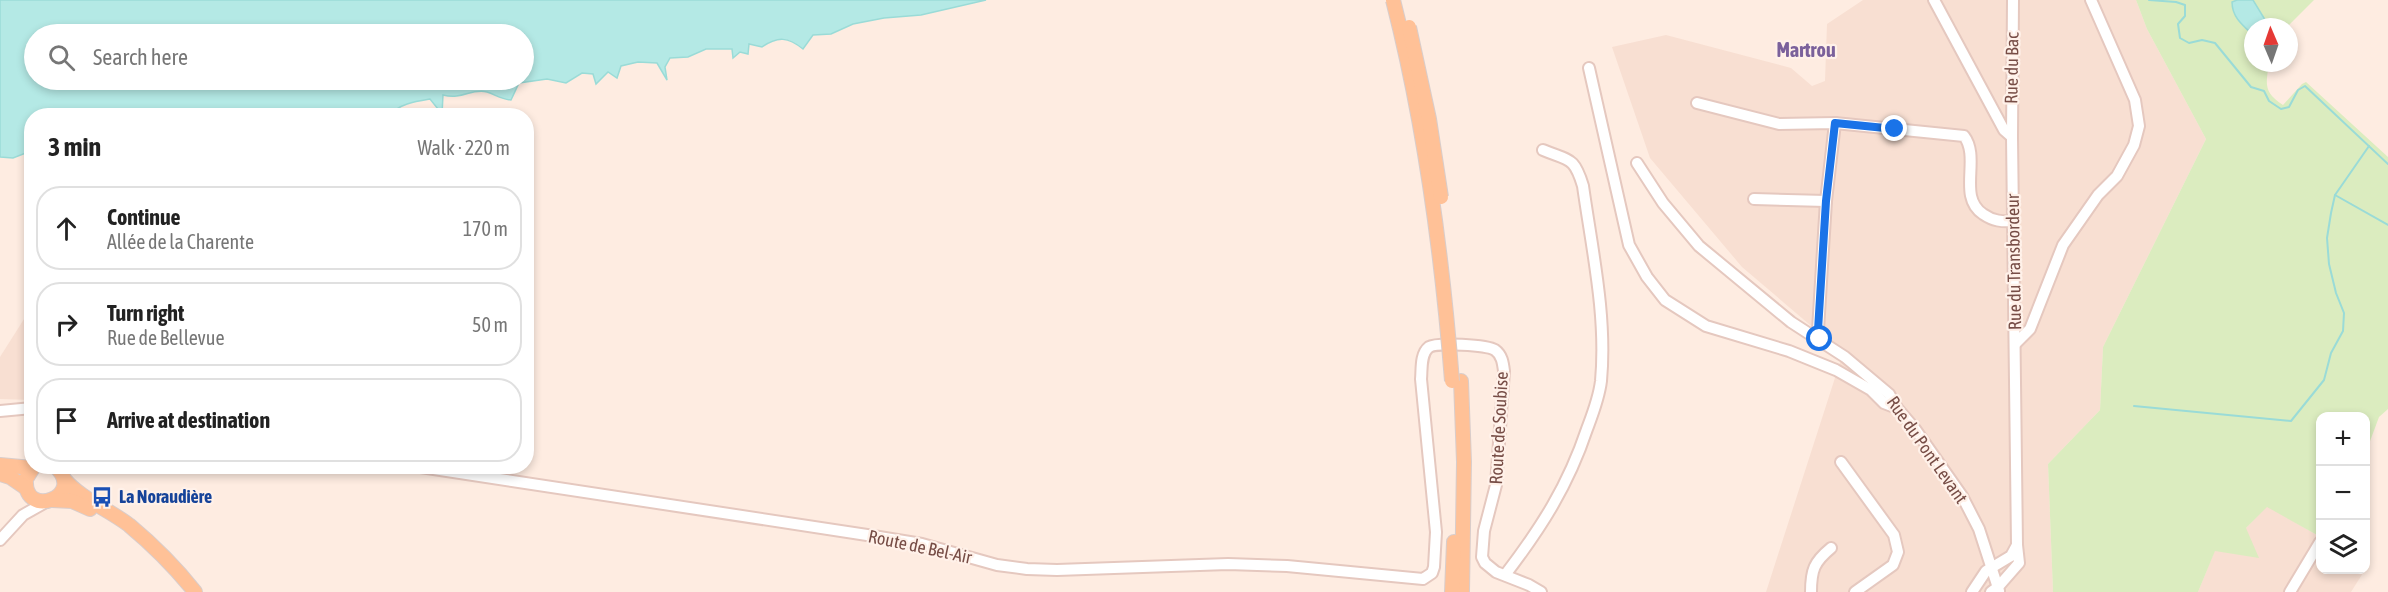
<!DOCTYPE html>
<meta charset="utf-8">
<style>
:root{--surface:#fff;--page:#f6f6f6;--text:#222;--muted:#767676;--line:#e0e0e0}
body{margin:0;font-family:"Asap Condensed",sans-serif;background:var(--page);color:var(--text)}
.controls{position:absolute;right:18px;bottom:18px;display:grid;overflow:hidden;border-radius:12px;box-shadow:0 3px 9px #0003}
.controls button{width:54px;height:54px;display:grid;place-items:center;padding:0;border:0;border-bottom:2px solid var(--line);background:var(--surface);color:var(--text);font:30px sans-serif}
.compass{position:absolute;left:2244px;top:18px;width:54px;height:54px;border-radius:50%;background:var(--surface);box-shadow:0 3px 9px #0003;rotate:358deg}
.stop{position:absolute;width:18px;height:18px;margin:-14px;border:4px solid #1a73e8;border-radius:50%;background:#fff}
.stop.end{background:#1a73e8;border-color:#fff;box-shadow:0 2px 6px #0008}
.list{margin:0;padding:0;list-style:none}
h2{display:flex;justify-content:space-between;align-items:center;height:78px;margin:0;padding:0 24px;font-size:26px}
h2 small{font-size:20px;font-weight:400;color:var(--muted)}
.list li{display:grid;grid-template-columns:39px 1fr auto;gap:18px;align-items:center;box-sizing:border-box;height:84px;margin:0 12px 12px;padding:0 12px;border:2px solid var(--line);border-radius:24px}
.list b{display:block;font-size:22px;white-space:nowrap}
.list p{margin:0;font-size:20px;white-space:nowrap;color:var(--muted)}
.list em{font-size:20px;font-style:normal;color:var(--muted)}
.icon{flex:none;width:33px;height:33px;fill:none;stroke:currentColor;stroke-width:2;stroke-linecap:round;stroke-linejoin:round}
.map{position:relative;flex:none;width:2388px;height:592px;overflow:hidden}
.search{position:absolute;background:var(--surface);box-shadow:0 3px 9px #0003;left:24px;top:24px;width:510px;height:66px;display:flex;align-items:center;gap:15px;box-sizing:border-box;padding:0 21px;border-radius:33px;color:var(--muted);font-size:22px}
.panel{position:absolute;background:var(--surface);box-shadow:0 3px 9px #0003;left:24px;top:108px;width:510px;height:366px;border-radius:24px}
.map>svg:first-child{display:block}
.residential{fill:#f8dfd2}
.green{fill:#dbecbf}
.water{fill:#b4e9e5;stroke:#9adbd7;stroke-width:1.5;fill-rule:evenodd}
.lines{fill:none;stroke-linecap:round;stroke-linejoin:round}
.stream{stroke:#9adbd7;stroke-width:2}
.minor-casing{stroke:#e5c8bf;stroke-width:14}
.major-casing{stroke:#d9cdcb;stroke-width:16}
.minor{stroke:#fff;stroke-width:10}
.major{stroke:#ffc197;stroke-width:14}
.major-bridge-casing{stroke:#d9cdcb;stroke-width:16;stroke-linecap:butt}
.major-bridge{stroke:#ffc197;stroke-width:14}
.route{stroke:#1a73e8;stroke-width:8}
.labels{text-anchor:middle;stroke-width:4.5;stroke-linejoin:round;paint-order:stroke}
.street-label{font-size:18px;fill:#774d46;stroke:#fff1e9}
.transit-label{font-size:18px;font-weight:bold;fill:#164399;stroke:#fff1e9;text-anchor:start}
.neighbourhood-label{font-size:20px;font-weight:bold;fill:#7b619b;stroke:#fff1e9}
</style>
<div class="map">
<svg width="2388" height="592" viewBox="0 0 2388 592">
<rect width="100%" height="100%" fill="#feece1"/>
<g class="residential">
<path d="M1863,0H2136L2147,29L2206,139L2103,347L2100,410L2048,464L2053,592H1766L1843,353L1742,267L1650,158L1612,47L1666,35L1791,68L1812,86L1825,81L1827,24Z"/>
<path d="M31,308V400L0,399V357Z"/>
<path d="M2267,506L2317,535L2320,540V570H2358L2363,573L2351,592H2198L2215,550L2246,528Z"/>
</g>
<path class="green" d="M2136,0H2314L2287,27H2253V63H2269C2266,84 2263,92 2283,105L2302,84L2306,82L2388,157V409L2379,417L2366,452V416H2320V540L2317,535L2267,507L2246,528L2259,558L2215,551L2198,592H2053L2048,464L2100,410L2103,347L2206,139L2147,29Z"/>
<g class="water">
<path d="M0,0H986L921,15L884,18L853,24L831,34L813,35L803,49C788,37 778,36 762,47L749,44L748,54L740,52L733,58L732,49H706L688,57L670,58L665,67L667,80L657,63L638,62L621,66L617,78L608,72L596,84L593,74L582,73L566,83L547,79L519,83L511,100C501,99 496,95 487,92C471,88 463,100 443,95L442,114L430,99C418,101 397,104 390,116H32L31,151L13,158L0,157ZM34,34H524V80H34Z"/>
<path d="M2237,0H2253L2267,23L2263,27H2253V33H2251C2241,24 2232,16 2232,2Z"/>
</g>
<g class="lines">
<g class="stream">
<path d="M2149,0L2176,2L2185,5V16L2178,24L2180,38L2189,43L2202,40L2215,43L2251,87L2264,91L2269,101L2281,109L2289,107L2298,90L2305,86L2388,164"/>
<path d="M2335,195L2388,225"/>
<path d="M2134,406L2291,421L2324,380L2331,353L2343,331L2344,313L2336,293L2329,264L2327,238L2331,213L2335,195L2369,146"/>
</g>
<g class="minor-casing">
<g id="minor">
<path d="M1934,0L2004,130L2012,137"/>
<path d="M1589,68L1629,245L1647,277L1665,300L1706,326L1789,351L1836,370L1871,390L1884,403L1897,408"/>
<path d="M1697,103L1779,124L1835,123L1964,136C1981,158 1957,197 1983,214C1993,221 2002,222 2014,221"/>
<path d="M1637,163L1663,203L1699,246L1791,322L1845,357L1889,394L1897,408L1915,429L1962,496L1979,529L1999,591"/>
<path d="M1754,199L1826,201"/>
<path d="M1820,339L1818,330L1826,201L1835,123"/>
<path d="M2015,344L2030,329L2063,245L2098,195L2117,176L2134,145L2139,126L2135,100L2091,0"/>
<path d="M0,411L32,408"/>
<path d="M1841,462L1894,535L1898,552L1893,565L1855,592"/>
<path d="M414,466L867,535L922,544L997,565L1027,569L1057,570L1228,564L1287,566L1423,579L1432,573L1434,567L1436,532L1421,379C1422,370 1420,354 1429,347C1437,342 1487,345 1495,350C1502,355 1503,363 1504,371L1496,485L1484,531L1482,557L1485,563L1496,572L1529,585L1541,592"/>
<path d="M0,540L23,515L46,502"/>
<path d="M1505,575C1541,528 1568,486 1587,429C1593,413 1599,398 1601,381C1607,316 1592,250 1583,186C1574,156 1569,161 1543,150"/>
<path d="M1811,592C1811,570 1814,562 1831,548"/>
<path d="M1972,592L1986,571L2011,556L2017,545"/>
<path d="M1991,592L1998,587L2019,563L2017,545L2012,137L2013,0"/>
<path d="M2290,592L2320,542"/>
</g>
</g>
<g class="major-casing">
<g id="major">
<path d="M1461,381L1464,462L1462,592"/>
<path d="M0,465L32,468"/>
<path d="M34,466L26,479C23,521 88,496 55,466"/>
<path d="M0,474L10,477L26,488"/>
<path d="M64,479C81,499 108,509 129,525C153,545 176,568 195,592"/>
<path d="M52,500L72,501L90,509"/>
<path d="M1452,592L1454,542"/>
</g>
</g>
<use href="#minor" class="minor"/>
<use href="#major" class="major"/>
<g class="major-bridge-casing">
<g id="major-bridge">
<path d="M1393,0C1425,125 1442,253 1452,381"/>
<path d="M1409,27L1429,119L1441,197"/>
</g>
</g>
<use href="#major-bridge" class="major-bridge"/>
</g>
<g class="lines">
<path class="route" d="M1820,339L1818,330L1826,201L1835,123L1895,129"/>
</g>
<defs>
<g id="bus-bare" transform="scale(1.62)"><path d="M-5-6H5V4H4V6H2V4H-2V6H-4V4H-5ZM-3.5-4V0h7V-4ZM-3.5 1.2v1.5H-2V1.2ZM2 1.2v1.5H3.5V1.2Z" fill="#1a4fb4" stroke="#fff1e9" stroke-width="2.5" paint-order="stroke"/></g>
</defs>
<g fill-rule="evenodd">
<use href="#bus-bare" x="102" y="497"/>
</g>
<g class="labels">
<g class="street-label">
<text transform="translate(2012 68) rotate(-89)" y="6">Rue du Bac</text>
<text transform="translate(2014 262) rotate(-91)" y="6">Rue du Transbordeur</text>
<text transform="translate(1499 428) rotate(-87)" y="6">Route de Soubise</text>
<text transform="translate(1927 450) rotate(55)" y="6">Rue du Pont Levant</text>
<text transform="translate(920 547) rotate(12)" y="6">Route de Bel-Air</text>
</g>
<g class="transit-label">
<text x="119" y="503">La Noraudière</text>
</g>
<g class="neighbourhood-label">
<text x="1806" y="57">Martrou</text>
</g>
</g>
</svg>
<div class="controls">
<button>+</button>
<button>−</button>
<button><svg class="icon" aria-label="layers" viewBox="0 0 24 24"><path d="M12 4l9 5-9 5-9-5zM3 14l9 5 9-5"/></svg></button>
</div>
<svg class="compass" viewBox="-18 -18 36 36"><path d="M0-13l5 13h-10z" fill="#e53935"/><path d="M0 13l5-13h-10z" fill="#767676"/></svg>
<div class="stop" style="left:1820px;top:339px"></div>
<div class="stop end" style="left:1895px;top:129px"></div>
<div class="search"><svg class="icon" aria-label="search" viewBox="0 0 24 24"><circle cx="10" cy="10" r="6"/><path d="M15 15l6 6"/></svg>Search here</div>
<section class="panel">
<h2>3 min<small>Walk · 220 m</small></h2>
<ul class="list">
<li><svg class="icon" aria-label="ahead" viewBox="0 0 24 24"><path d="M12 20V5M6 11l6-6 6 6"/></svg><div><b>Continue</b><p>Allée de la Charente</p></div><em>170 m</em></li>
<li><svg class="icon" aria-label="right" viewBox="0 0 24 24"><path d="M7 20v-9h11M14 6l5 5-5 5"/></svg><div><b>Turn right</b><p>Rue de Bellevue</p></div><em>50 m</em></li>
<li><svg class="icon" aria-label="arrive" viewBox="0 0 24 24"><path d="M6 21V4h12l-3 4 3 4H6"/></svg><div><b>Arrive at destination</b></div></li>
</ul>
</section>
</div>
